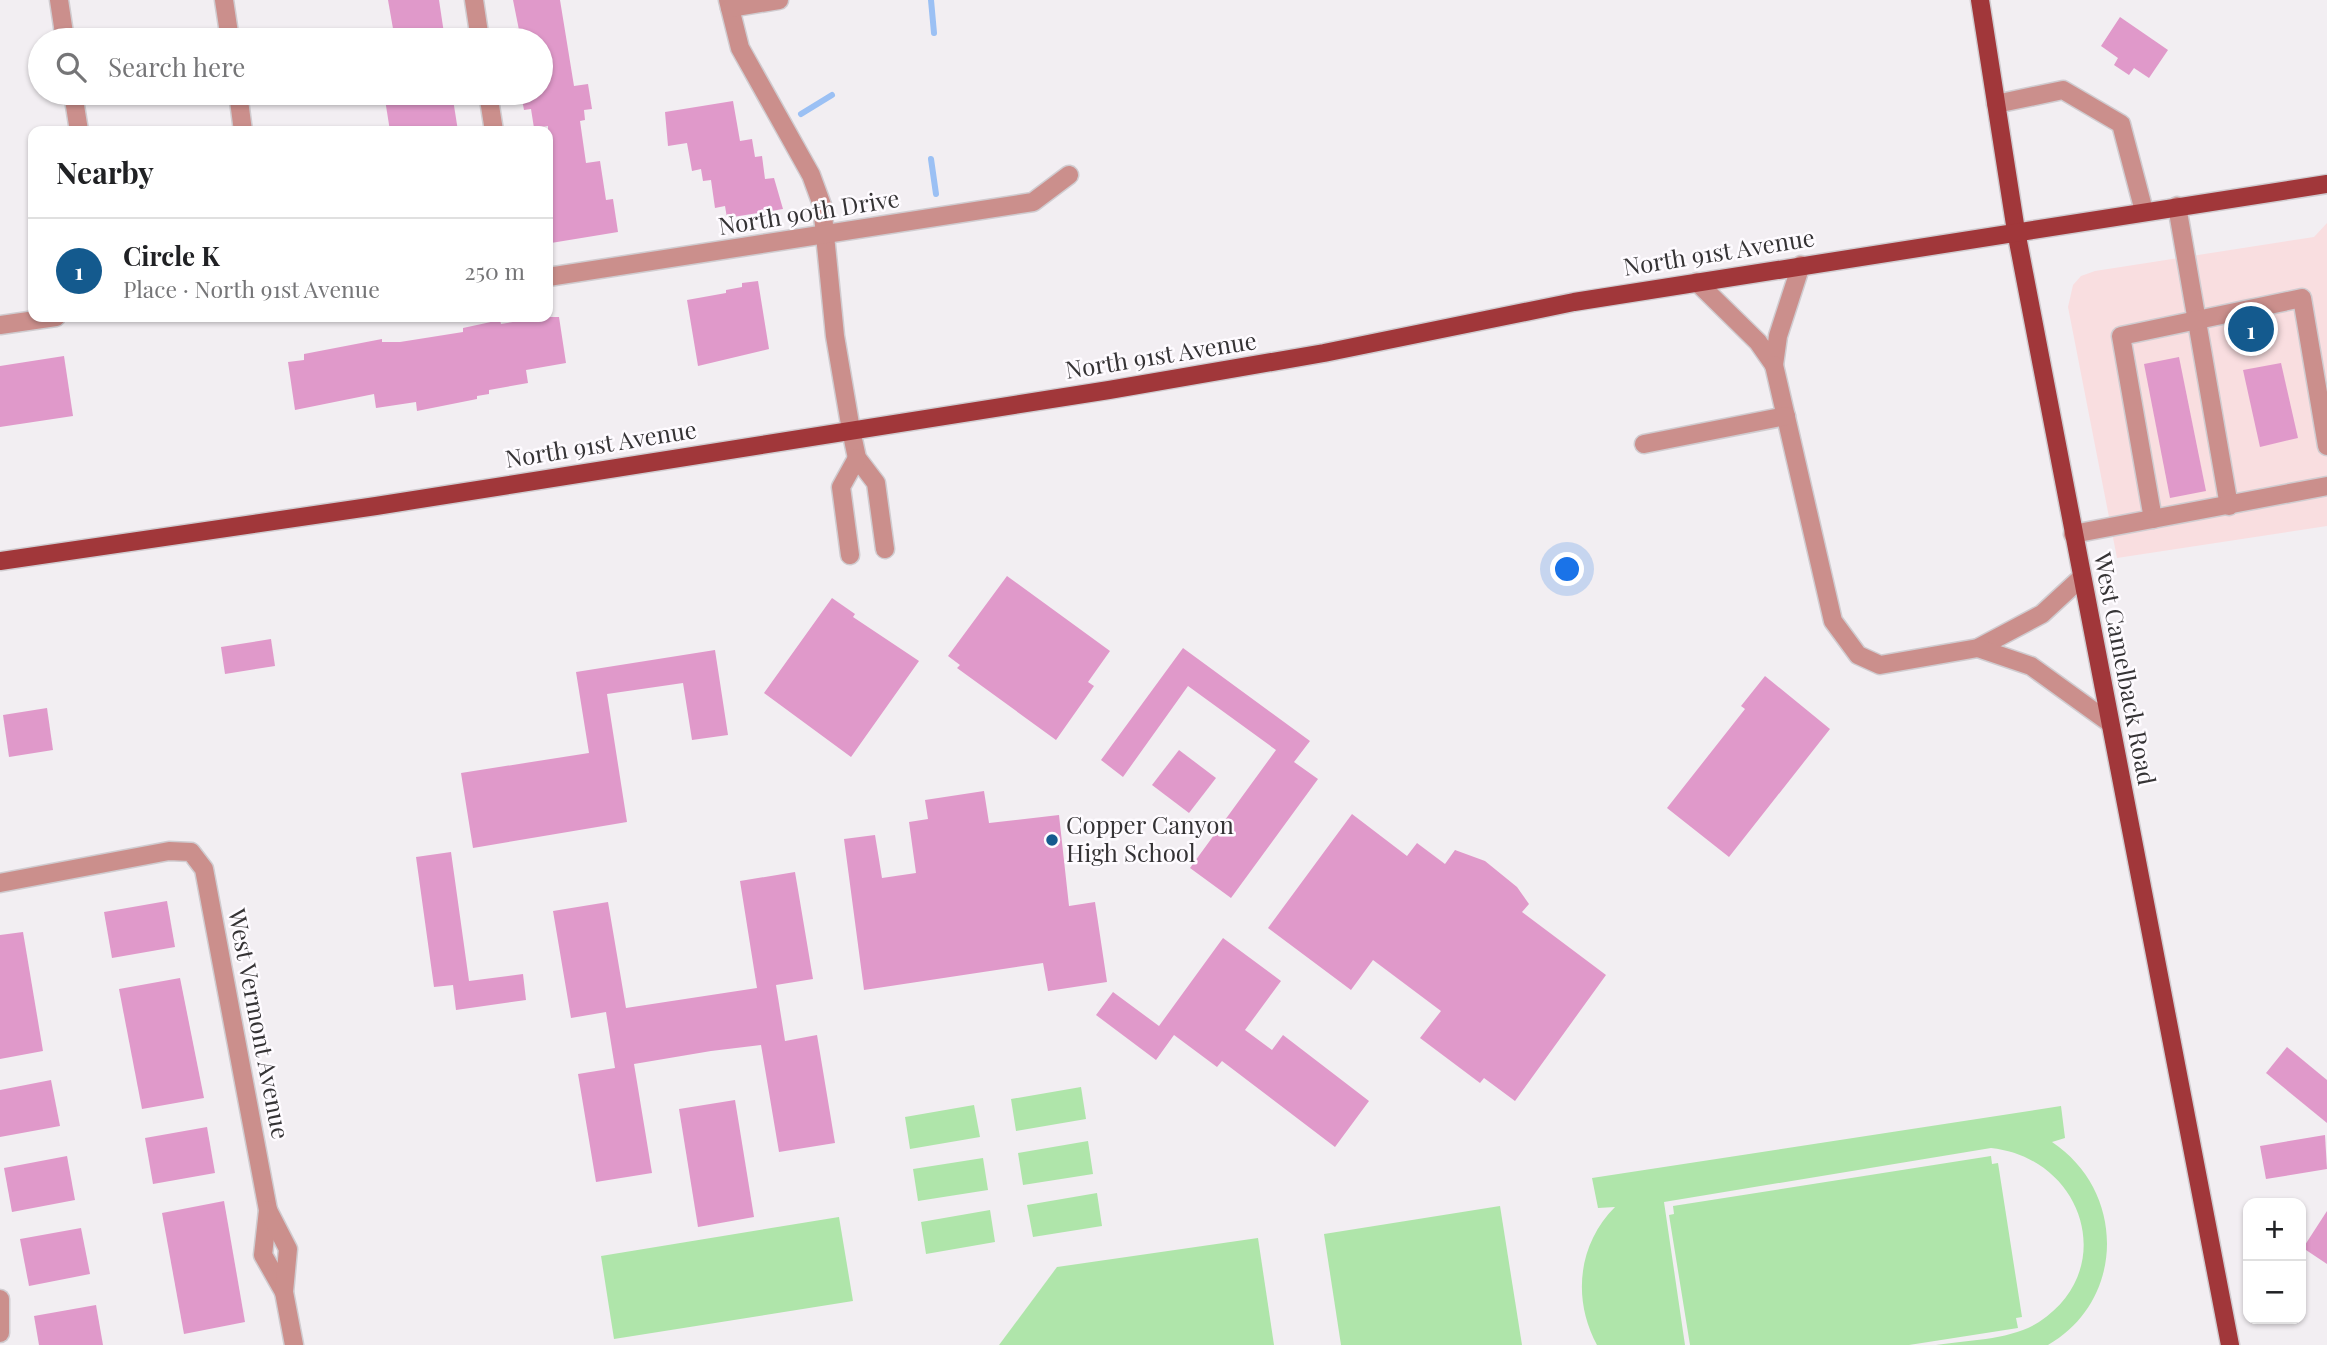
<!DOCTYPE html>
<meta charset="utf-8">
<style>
:root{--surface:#fff;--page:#f2f2f2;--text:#202124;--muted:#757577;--line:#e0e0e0;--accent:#145a8e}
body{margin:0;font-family:"Playfair Display",serif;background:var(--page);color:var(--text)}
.controls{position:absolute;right:21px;bottom:21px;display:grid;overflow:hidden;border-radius:14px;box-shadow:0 2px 5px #0004}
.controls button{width:63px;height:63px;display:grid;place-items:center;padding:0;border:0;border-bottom:2px solid var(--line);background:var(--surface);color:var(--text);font:35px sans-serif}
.you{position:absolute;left:1568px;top:570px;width:24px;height:24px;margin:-18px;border:5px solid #fff;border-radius:50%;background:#1a73e8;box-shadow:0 0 0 10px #1a73e833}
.badge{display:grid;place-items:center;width:46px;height:46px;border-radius:50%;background:var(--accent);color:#fff;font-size:23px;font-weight:700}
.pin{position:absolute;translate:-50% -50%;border:4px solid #fff;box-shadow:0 2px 7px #0006}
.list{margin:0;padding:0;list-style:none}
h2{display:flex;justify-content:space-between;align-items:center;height:91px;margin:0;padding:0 28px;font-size:30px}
h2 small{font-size:23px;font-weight:400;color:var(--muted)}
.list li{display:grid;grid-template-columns:46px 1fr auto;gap:21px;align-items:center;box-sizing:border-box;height:105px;padding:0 28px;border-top:2px solid var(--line)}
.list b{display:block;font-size:26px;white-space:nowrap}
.list p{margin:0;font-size:23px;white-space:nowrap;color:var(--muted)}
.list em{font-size:23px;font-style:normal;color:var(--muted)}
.icon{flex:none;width:38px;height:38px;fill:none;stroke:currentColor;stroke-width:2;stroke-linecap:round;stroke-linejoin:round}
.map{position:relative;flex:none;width:2327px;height:1345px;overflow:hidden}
.search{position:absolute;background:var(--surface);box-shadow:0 2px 5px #0004;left:28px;top:28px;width:525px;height:77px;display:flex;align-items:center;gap:18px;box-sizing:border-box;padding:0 24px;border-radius:38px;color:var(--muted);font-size:26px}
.panel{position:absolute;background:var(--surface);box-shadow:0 2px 5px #0004;left:28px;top:126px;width:525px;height:196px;border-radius:14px}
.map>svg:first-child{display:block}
.commercial{fill:#f9dee0}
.green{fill:#afe5aa}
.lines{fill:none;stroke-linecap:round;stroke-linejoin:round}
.stream{stroke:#9bc0f4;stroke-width:6}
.building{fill:#e099ca}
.minor-casing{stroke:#d0ccd0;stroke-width:21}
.major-casing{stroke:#d0ccd0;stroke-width:21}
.minor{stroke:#cb8f8c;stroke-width:18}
.major{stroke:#a1373a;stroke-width:18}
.poi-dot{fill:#145a8e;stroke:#fefbff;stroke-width:2.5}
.labels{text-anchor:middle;stroke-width:5;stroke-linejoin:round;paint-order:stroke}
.street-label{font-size:24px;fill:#353335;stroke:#fefbff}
.poi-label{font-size:24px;fill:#353335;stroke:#fefbff;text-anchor:start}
</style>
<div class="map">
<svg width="2327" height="1345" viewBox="0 0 2327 1345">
<rect width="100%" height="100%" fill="#f2eef2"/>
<path class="commercial" d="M2327,223V526L2117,558L2068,307L2073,285L2081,276L2095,271L2314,237Z"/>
<g class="green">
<path d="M1081,1087L1086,1119L1016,1131L1011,1099Z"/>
<path d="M974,1105L980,1137L910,1149L905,1117Z"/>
<path d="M2061,1106L2065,1138L2052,1142C2126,1191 2126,1300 2048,1345H1936C1968,1340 2011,1340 2039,1322C2120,1269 2083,1158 1991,1148L1664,1202L1685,1345H1597C1572,1299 1578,1244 1615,1207L1598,1208L1592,1178Z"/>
<path d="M1088,1141L1093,1174L1023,1185L1018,1153Z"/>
<path d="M1991,1156L1992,1164L1998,1163L2022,1317L2016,1318L2018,1328L1909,1345H1690L1669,1215L1674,1214L1673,1206Z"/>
<path d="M983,1158L988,1190L918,1201L913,1169Z"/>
<path d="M1097,1193L1102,1226L1033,1237L1027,1205Z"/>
<path d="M1500,1206L1522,1345H1341L1324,1234Z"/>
<path d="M990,1210L995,1242L926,1254L921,1222Z"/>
<path d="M839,1217L853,1301L614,1339L601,1256Z"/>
<path d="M1258,1238L1274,1345H999L1057,1267Z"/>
</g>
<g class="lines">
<g class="stream">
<path d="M931,0L934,33"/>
<path d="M801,114L832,95"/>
<path d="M931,159L936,194"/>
</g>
</g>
<g class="building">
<path d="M388,0H439L445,40H395Z"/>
<path d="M513,0H560L574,86L588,84L592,109L584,110L585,120L580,121L586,163L600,161L606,200L613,199L618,232L551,243L548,225V126L534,128L531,109L524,110L521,94L541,93V40H521Z"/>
<path d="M2120,17L2168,50L2149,78L2134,68L2129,75L2114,65L2118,58L2101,46Z"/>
<path d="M384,93H452L458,131H390Z"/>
<path d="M733,101L740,141L752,139L755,157L762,156L765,179L774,178L783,209L727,218L725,206L715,208L711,180L703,181L701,169L692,171L687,143L668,146L665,112Z"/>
<path d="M758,281L769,349L698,366L687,300L726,293V290L742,287V283Z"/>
<path d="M2270,316L2274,335L2233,343L2229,325Z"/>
<path d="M544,317H559L566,363L526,370L528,383L489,390V394L477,396V399L417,411L416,402L376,408L374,394L295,410L288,362L304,360V354L382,339V342H400L463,332V328L500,320L501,324Z"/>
<path d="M64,356L73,416L0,427V366Z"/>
<path d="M2179,357L2206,491L2170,498L2144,364Z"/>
<path d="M2281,363L2298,438L2260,447L2243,370Z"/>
<path d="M1007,576L1110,651L1088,682L1094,686L1056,740L957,668L960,665L948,656Z"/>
<path d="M832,598L855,614L853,617L919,661L851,757L764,693Z"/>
<path d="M271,639L275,666L225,674L221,647Z"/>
<path d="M1183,648L1310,741L1294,762L1318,779L1231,898L1190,868L1276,750L1188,686L1123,777L1101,760Z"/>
<path d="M715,650L728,735L692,740L683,683L607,694L627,822L473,848L461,773L589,753L576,672Z"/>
<path d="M1765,676L1830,729L1729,857L1667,808L1745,709L1741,706Z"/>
<path d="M47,708L53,750L9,757L3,715Z"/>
<path d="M1179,750L1216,778L1189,813L1152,785Z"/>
<path d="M984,791L989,823L1059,815L1069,906L1095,902L1107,982L1048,991L1043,963L864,990L844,839L875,835L882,878L916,873L909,822L928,819L925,800Z"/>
<path d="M1352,814L1407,856L1417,843L1445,864L1455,850L1485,861L1517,887L1529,904L1522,912L1606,975L1515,1101L1484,1078L1480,1083L1420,1038L1441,1011L1373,960L1351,990L1268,928Z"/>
<path d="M451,852L469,981L523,974L526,1000L456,1010L453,985L434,987L416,857Z"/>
<path d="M795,872L813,979L776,985L785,1041L817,1035L835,1143L779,1152L761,1045L711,1051L634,1064L652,1173L596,1182L578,1074L615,1068L606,1012L571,1018L553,911L608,902L626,1008L757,988L740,881Z"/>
<path d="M167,901L175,947L112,958L104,912Z"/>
<path d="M23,932L43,1051L0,1059V935Z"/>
<path d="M1223,938L1281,981L1245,1030L1272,1050L1283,1035L1369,1101L1335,1147L1222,1061L1217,1067L1174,1035L1156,1060L1096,1015L1113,992L1159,1026Z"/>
<path d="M180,978L204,1098L142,1109L119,989Z"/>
<path d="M2287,1047L2327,1080V1123L2266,1073Z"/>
<path d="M51,1080L60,1126L0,1137V1090Z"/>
<path d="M735,1100L754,1217L698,1227L679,1109Z"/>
<path d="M207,1127L215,1173L153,1184L145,1138Z"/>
<path d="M2325,1135L2327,1169L2266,1179L2260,1146Z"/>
<path d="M67,1156L75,1200L12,1212L4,1168Z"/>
<path d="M224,1201L245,1322L184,1334L162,1213Z"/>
<path d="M2327,1211V1264L2303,1248Z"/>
<path d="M81,1228L90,1274L29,1286L20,1239Z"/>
<path d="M96,1305L103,1345H39L34,1316Z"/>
</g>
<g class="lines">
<g class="minor-casing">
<g id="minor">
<path d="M59,0L65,40"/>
<path d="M224,0L230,40"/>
<path d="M474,0L480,40"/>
<path d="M728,0L740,48L811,175L822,205L835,336L851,430L857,458L876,483L885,549"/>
<path d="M730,8L779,0"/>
<path d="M73,93L79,131"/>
<path d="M238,93L243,131"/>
<path d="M488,93L494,131"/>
<path d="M1996,104L2063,90L2121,124L2144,211"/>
<path d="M2177,206L2229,506"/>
<path d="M548,277L1033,202L1069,175"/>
<path d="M1697,282L1758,342L1774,365L1778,336L1801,265"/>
<path d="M0,325L56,317"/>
<path d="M1774,365L1833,621L1858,655L1880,665L1978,648L2042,614L2082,577"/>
<path d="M1644,444L1786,416"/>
<path d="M2153,519L2121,336L2302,298L2327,446"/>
<path d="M2073,534L2327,486"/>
<path d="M850,555L841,487L857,458"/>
<path d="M1978,648L2031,666L2110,723"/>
<path d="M0,883L169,851L191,852L204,869L268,1210L263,1255L284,1292"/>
<path d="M268,1210L288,1249L284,1292L294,1345"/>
<path d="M0,1299V1333"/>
</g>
</g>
<g class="major-casing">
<g id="major">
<path d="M1980,0L2016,231L2230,1345"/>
<path d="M0,561L376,506L1109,390L1324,353L1574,302L2327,184"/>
</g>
</g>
<use href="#minor" class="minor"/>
<use href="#major" class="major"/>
</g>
<circle class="poi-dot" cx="1052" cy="840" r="7"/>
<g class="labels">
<g class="street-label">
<text transform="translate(809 213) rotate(-9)" y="8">North 90th Drive</text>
<text transform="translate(1719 253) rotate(-9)" y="8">North 91st Avenue</text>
<text transform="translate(1161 356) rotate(-9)" y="8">North 91st Avenue</text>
<text transform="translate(601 445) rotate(-9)" y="8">North 91st Avenue</text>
<text transform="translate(2124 669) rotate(79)" y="8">West Camelback Road</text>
<text transform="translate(258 1024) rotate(79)" y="8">West Vermont Avenue</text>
</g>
<g class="poi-label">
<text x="1066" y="834">Copper Canyon<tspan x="1066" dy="28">High School</tspan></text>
</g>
</g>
</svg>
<div class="controls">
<button>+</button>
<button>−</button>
</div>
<div class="you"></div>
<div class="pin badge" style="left:2251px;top:329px">1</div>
<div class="search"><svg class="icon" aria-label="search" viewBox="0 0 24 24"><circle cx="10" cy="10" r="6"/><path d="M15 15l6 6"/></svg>Search here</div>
<section class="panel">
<h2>Nearby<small></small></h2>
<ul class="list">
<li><span class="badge">1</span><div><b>Circle K</b><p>Place · North 91st Avenue</p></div><em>250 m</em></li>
</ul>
</section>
</div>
